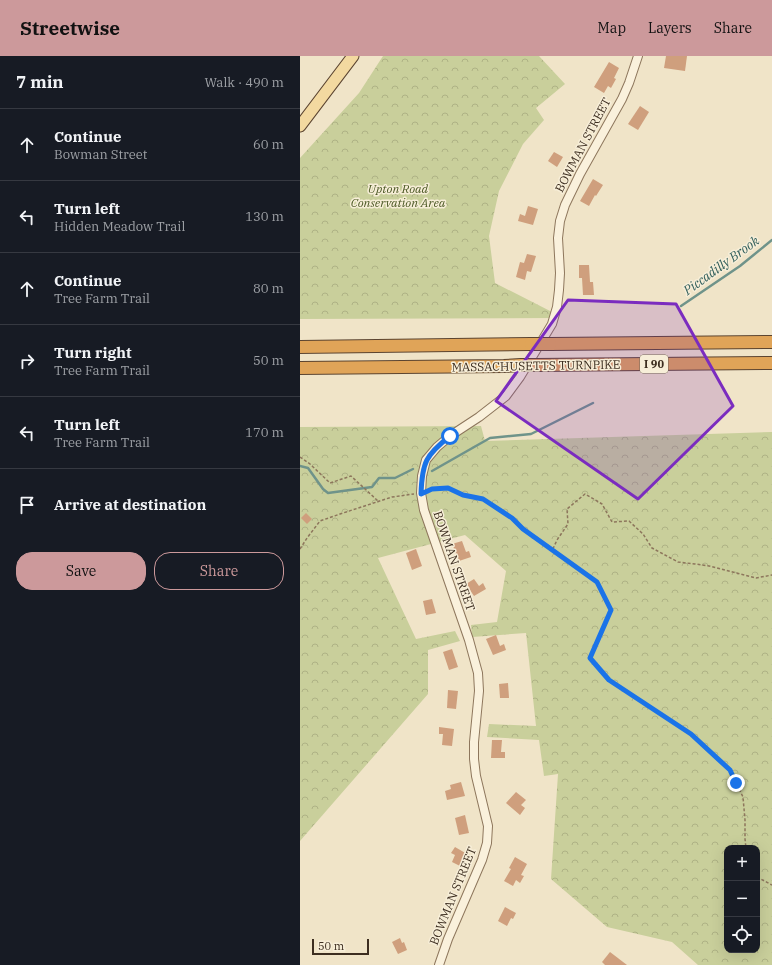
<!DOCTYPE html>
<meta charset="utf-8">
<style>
:root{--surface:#171b24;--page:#242831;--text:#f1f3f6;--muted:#9ea1a6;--line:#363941;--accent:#cc999b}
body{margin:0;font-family:"IBM Plex Serif",serif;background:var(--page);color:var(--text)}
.controls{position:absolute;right:12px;bottom:12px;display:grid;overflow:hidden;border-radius:8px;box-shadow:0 4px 16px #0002}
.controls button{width:36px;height:36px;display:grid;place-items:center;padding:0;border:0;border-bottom:1px solid var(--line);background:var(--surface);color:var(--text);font:20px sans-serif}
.scale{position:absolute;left:12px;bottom:10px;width:57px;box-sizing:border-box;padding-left:4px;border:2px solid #3d2e20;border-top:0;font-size:11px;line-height:14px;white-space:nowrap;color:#3d2e20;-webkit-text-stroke:3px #f7eed8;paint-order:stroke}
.stop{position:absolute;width:12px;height:12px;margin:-9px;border:3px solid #1a73e8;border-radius:50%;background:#fff}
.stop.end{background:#1a73e8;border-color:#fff;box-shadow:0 1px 4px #0008}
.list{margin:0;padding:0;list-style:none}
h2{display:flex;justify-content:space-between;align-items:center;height:52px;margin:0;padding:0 16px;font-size:17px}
h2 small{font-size:13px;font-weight:400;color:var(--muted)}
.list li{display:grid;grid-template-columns:26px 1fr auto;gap:12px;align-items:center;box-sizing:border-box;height:72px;padding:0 16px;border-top:1px solid var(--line)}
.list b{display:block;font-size:15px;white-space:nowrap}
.list p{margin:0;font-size:13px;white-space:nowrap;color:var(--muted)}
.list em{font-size:13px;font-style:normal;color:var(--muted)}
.actions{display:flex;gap:8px;padding:12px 16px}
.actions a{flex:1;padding:9px 0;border:1px solid var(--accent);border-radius:16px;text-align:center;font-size:14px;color:var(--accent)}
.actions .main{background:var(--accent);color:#111}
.icon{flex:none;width:22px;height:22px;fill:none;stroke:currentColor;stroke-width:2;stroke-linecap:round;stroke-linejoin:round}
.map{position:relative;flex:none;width:472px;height:909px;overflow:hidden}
header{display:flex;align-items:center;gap:24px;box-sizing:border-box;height:56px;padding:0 20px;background:var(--accent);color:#111}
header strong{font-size:19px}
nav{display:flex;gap:22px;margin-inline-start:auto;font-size:14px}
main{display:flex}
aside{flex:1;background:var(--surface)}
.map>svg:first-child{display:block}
.park{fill:url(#park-crowns);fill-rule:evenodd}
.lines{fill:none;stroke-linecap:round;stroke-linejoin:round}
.stream{stroke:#6f938a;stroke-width:2.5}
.building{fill:#cf9f7d}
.minor-casing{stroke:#8d765c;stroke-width:10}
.major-casing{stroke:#5b4430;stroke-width:13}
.highway-casing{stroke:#5b4430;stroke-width:14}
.path{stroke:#8d765c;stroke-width:1.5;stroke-dasharray:3 2;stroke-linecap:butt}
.minor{stroke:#faf1dc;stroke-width:8}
.major{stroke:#f3d9a0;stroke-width:11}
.highway{stroke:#e0a458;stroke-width:12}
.highway-bridge-casing{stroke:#5b4430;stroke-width:14;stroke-linecap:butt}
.highway-bridge{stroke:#e0a458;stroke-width:12}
.route{stroke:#1a73e8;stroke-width:5}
.marked{fill:#7b2cbf;fill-opacity:0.2;stroke:#7b2cbf;stroke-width:3;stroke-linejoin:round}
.labels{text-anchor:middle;stroke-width:3;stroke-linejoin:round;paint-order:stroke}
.shield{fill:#f7eed8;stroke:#756857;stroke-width:1}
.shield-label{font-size:11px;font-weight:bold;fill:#3d2e20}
.street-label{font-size:12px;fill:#3d2e20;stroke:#f7eed8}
.park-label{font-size:12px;font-style:italic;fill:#4d5a26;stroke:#f7eed8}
.water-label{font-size:13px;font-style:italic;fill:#2f5d5a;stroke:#f7eed8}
</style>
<header>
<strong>Streetwise</strong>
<nav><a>Map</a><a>Layers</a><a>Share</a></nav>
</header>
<main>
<aside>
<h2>7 min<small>Walk · 490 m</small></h2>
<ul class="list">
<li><svg class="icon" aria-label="ahead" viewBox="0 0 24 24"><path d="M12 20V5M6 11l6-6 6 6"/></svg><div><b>Continue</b><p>Bowman Street</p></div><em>60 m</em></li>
<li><svg class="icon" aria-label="left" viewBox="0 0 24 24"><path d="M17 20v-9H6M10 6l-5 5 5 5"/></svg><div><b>Turn left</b><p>Hidden Meadow Trail</p></div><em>130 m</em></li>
<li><svg class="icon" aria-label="ahead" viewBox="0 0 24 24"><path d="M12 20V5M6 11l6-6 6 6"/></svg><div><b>Continue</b><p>Tree Farm Trail</p></div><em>80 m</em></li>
<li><svg class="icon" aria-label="right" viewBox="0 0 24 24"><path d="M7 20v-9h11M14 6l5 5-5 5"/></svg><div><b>Turn right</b><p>Tree Farm Trail</p></div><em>50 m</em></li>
<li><svg class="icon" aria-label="left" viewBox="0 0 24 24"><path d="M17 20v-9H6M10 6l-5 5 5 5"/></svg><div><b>Turn left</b><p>Tree Farm Trail</p></div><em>170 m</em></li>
<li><svg class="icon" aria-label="arrive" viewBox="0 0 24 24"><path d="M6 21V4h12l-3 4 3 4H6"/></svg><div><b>Arrive at destination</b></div></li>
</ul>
<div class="actions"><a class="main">Save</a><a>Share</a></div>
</aside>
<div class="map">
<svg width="472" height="909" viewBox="0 0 472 909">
<defs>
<pattern id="park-crowns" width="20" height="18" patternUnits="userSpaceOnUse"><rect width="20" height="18" fill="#c9cf9b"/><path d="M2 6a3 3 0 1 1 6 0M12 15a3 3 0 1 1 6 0" fill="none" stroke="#aeb285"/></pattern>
</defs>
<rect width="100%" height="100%" fill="#f0e4c8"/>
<g class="park">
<path d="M83,0H239L265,28L236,52L244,64L223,88L199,135L189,180L195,227L254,257V262L0,263V102L59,37Z"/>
<path d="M181,370L185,385L472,376V909H398L372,886L307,871L251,823L258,718L244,720L239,684L187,681L189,668L236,670L226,577L172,581L171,569L197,566L206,515L165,479L78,502L116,583L155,575L160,585L128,594V638L0,785V371ZM427,792H457V894H427Z"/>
</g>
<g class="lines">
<g class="stream">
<path d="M381,250L440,210L472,184"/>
<path d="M0,410L8,412L23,433L28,437L72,431L79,422H95L113,413"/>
<path d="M132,415L190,382L231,378L293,347"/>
</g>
</g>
<g class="building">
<path d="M366,0H387L385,15L364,12Z"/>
<path d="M309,6L319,12L314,22L316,23L311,32L308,30L304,37L294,31Z"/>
<path d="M340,50L349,56L338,74L328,68Z"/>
<path d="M254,96L263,101L257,111L248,105Z"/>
<path d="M293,123L303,129L296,140L295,139L289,150L280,145Z"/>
<path d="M228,150L238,153L233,169L218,165L220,158L225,160Z"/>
<path d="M227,198L236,200L231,216L227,215L225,224L216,221L220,206L224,207Z"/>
<path d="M279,209H289L290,226H293L294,239H283L282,222H279Z"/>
<path d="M6,457L12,463L7,468L1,462Z"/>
<path d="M162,485L166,496L169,495L171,501L159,505L152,488Z"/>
<path d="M116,493L122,510L112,514L106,497Z"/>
<path d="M174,523L179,530L183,527L186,533L174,540L166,528Z"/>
<path d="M132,543L136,557L126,559L123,545Z"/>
<path d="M196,579L200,590L204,588L206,594L193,599L186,583Z"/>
<path d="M152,593L158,611L149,614L143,596Z"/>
<path d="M208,627L209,642H200L199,628Z"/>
<path d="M148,634L158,635L156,653L147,652Z"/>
<path d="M139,671L154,673L152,690L142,689L143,678H139Z"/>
<path d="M192,684H202L201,696H205V702H191Z"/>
<path d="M161,726L165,740L147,744L145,735L151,733L150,729Z"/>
<path d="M216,736L226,744L221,749L225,752L220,759L206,747Z"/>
<path d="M165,759L169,777L159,779L155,762Z"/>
<path d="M155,791L167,798L160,810L152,806L155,799L151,797Z"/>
<path d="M215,801L227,808L221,819L224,820L220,827L216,824L213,830L204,825L211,813L209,812Z"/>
<path d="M205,851L216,857L213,863L211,862L207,870L198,865Z"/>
<path d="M100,882L102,887L104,886L107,894L98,898L92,886Z"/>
<path d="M310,896L327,909H305L302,906Z"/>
</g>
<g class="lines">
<g class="minor-casing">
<path id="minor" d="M139,909L148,883L182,804L187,787L188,770L176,720L174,703V686L179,635L178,617L169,584L124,454L121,437L122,420L126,404L137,391L150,380L179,361L206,340L220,321L252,268L257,251L259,234L260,217L258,182L260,165L265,149L280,118L322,43L329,27L338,0"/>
</g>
<g class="major-casing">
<path id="major" d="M0,70L53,0"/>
</g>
<g class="highway-casing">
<g id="highway">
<path d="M250,288L472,286"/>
<path d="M0,291L231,288"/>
<path d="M236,309L472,307"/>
<path d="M0,312L204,310L221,309"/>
</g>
</g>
<g class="path">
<path d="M0,401L10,408L30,427L51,420L78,445"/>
<path d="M129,434L132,433L148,432L163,439L183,443L212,462L223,473L252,495L257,484L268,468L267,453L285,438L302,448L312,466L329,465L343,478L352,492L378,506L395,508L409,510L456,522L472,519"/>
<path d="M0,493L7,482L20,465L40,458L92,441L114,438"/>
<path d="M252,495L297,526L311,554L290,602L309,624L391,678L430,714L443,741L445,764V783L446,792"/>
<path d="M457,821L472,829"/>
</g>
<use href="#minor" class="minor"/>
<use href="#major" class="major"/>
<use href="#highway" class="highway"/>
<g class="highway-bridge-casing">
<g id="highway-bridge">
<path d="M231,288H250"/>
<path d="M221,309H236"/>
</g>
</g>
<use href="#highway-bridge" class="highway-bridge"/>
</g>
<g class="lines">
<path class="route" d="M150,380C126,399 122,406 121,438L132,433L148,432L163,439L183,443L212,462L223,473L297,526L311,554L290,602L309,624L391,678L430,714L436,727"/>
</g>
<path class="marked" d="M268,244L376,248L433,350L338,443L196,345Z"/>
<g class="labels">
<rect class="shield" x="340" y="299" width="28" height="18" rx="3"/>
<g class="shield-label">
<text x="354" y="312">I 90</text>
</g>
<g class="street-label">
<text transform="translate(283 89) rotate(-62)" y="4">BOWMAN STREET</text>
<text transform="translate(236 310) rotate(-1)" y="4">MASSACHUSETTS TURNPIKE</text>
<text transform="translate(154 505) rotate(71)" y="4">BOWMAN STREET</text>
<text transform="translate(153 840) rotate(-68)" y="4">BOWMAN STREET</text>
</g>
<g class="park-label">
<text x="98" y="137">Upton Road<tspan x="98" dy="14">Conservation Area</tspan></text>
</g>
<g class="water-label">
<text transform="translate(421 209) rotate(-36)" y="5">Piccadilly Brook</text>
</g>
</g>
</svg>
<div class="controls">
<button>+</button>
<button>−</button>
<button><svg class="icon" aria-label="locate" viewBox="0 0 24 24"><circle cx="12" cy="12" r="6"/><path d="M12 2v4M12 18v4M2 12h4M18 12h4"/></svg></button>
</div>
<div class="scale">50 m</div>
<div class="stop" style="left:150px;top:380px"></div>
<div class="stop end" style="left:436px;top:727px"></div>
</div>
</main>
